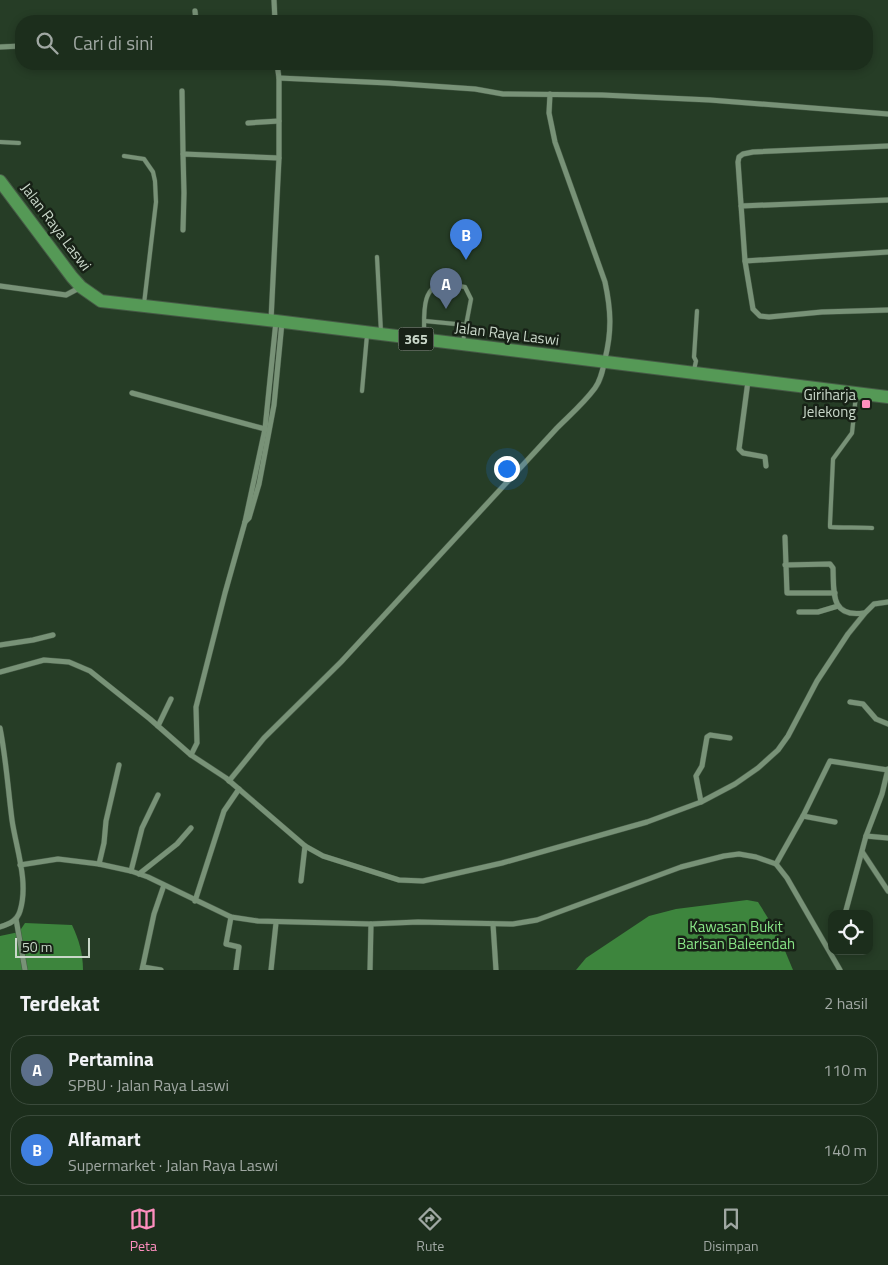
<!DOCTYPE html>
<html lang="id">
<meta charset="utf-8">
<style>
:root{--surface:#1c2e1c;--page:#293a29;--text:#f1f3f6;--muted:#a0a8a3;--line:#3a4a3b;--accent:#fd8ebe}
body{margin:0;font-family:"Titillium Web",sans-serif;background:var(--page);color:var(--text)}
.controls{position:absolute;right:15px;bottom:15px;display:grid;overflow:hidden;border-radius:10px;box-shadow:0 2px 8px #0003}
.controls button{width:45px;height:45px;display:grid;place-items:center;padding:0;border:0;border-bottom:1px solid var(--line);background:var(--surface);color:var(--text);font:25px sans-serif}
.scale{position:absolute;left:15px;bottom:12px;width:75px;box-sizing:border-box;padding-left:5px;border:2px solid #c9d7c9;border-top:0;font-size:14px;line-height:18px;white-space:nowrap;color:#c9d7c9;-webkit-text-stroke:4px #172116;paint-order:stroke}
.you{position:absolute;left:506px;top:468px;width:18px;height:18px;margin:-12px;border:4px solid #fff;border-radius:50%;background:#1a73e8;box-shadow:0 0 0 8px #1a73e833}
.badge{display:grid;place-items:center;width:32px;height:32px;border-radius:50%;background:var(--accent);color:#fff;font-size:16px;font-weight:700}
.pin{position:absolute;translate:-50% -41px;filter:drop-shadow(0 1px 2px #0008)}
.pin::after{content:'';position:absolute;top:26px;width:18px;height:15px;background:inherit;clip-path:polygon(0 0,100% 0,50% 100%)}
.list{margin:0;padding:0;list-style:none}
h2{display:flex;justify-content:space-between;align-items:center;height:65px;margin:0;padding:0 20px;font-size:21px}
h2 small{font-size:16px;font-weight:400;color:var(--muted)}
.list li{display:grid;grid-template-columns:32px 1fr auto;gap:15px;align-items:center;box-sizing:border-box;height:70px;margin:0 10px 10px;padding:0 10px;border:1px solid var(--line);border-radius:20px}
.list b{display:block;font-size:19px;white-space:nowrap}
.list p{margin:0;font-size:16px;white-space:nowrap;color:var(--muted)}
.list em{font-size:16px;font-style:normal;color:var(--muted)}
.icon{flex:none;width:28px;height:28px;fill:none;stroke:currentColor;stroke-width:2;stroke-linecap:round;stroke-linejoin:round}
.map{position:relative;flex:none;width:888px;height:970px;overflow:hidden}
.search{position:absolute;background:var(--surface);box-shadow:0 2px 8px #0003;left:15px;right:15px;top:15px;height:55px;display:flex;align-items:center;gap:12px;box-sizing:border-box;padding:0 18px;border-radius:20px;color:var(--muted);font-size:19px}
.sheet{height:225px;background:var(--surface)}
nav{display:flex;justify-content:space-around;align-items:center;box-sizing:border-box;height:70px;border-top:1px solid var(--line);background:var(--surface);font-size:14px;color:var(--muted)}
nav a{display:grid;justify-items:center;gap:2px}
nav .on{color:var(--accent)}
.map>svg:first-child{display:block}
.forest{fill:#3d853d}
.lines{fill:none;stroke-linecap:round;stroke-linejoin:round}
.lane-casing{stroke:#465a46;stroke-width:5}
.street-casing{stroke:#465a46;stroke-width:6}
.primary-casing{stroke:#465a46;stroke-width:14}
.lane{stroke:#789277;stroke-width:4}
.street{stroke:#789277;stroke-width:5}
.primary{stroke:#559956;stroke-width:12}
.poi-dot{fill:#fd8ebe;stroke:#172116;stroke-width:2}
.labels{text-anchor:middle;stroke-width:5;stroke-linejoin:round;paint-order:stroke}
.shield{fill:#172116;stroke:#94a093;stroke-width:1}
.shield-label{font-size:14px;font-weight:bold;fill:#c9d7c9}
.street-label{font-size:15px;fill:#c9d7c9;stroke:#172116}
.poi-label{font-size:15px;fill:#c9d7c9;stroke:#172116;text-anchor:end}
.park-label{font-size:15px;fill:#88e586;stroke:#172116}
</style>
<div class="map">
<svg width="888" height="970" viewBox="0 0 888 970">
<rect width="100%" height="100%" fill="#263d26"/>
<g class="forest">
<path d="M747,900L758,902L778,934L793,970H576L586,958L649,916L676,909Z"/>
<path d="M25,923L72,925C79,940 83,953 83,970H0V936L19,932Z"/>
</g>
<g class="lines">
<g class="lane-casing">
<g id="lane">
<path d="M0,142L19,143"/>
<path d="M124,156L144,159L153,172L155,181L156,202L144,304"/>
<path d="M377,257L381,332"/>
<path d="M425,321L466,325"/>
<path d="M424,337C425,320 419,285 445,284C451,284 458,286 465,287L471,299L463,341"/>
<path d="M694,370L696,361L694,357L697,311"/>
<path d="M362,391L367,335"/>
<path d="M856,395L852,433L833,459L830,524V527C844,528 858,527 872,528"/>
</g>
</g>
<g class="street-casing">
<g id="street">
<path d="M274,0L275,21"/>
<path d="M195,11L196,21"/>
<path d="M0,47L21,46"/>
<path d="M279,78L388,83L475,89L503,94L602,95L710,100L888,114"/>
<path d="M182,91L183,154"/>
<path d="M248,123L279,121"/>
<path d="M888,146L753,152L743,154L739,157L738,162L745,261L753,309L760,316L769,317L822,312L888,310"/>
<path d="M741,206L888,200"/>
<path d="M183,230L184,193L183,154L279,158"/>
<path d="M745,261L888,252"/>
<path d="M0,286L66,295L81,287"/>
<path d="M271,320L279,158V78L277,64"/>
<path d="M748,381L739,449L743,453L765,457L766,466"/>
<path d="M132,393L265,429"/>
<path d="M245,522L249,518L259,484L274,405L282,322"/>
<path d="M785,537L787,593H835"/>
<path d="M785,565L830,564L833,568C834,592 830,618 864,613"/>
<path d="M799,612H818L838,606"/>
<path d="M0,645L33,640L53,635"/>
<path d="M0,672L44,660L69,662L90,671L150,719L191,755L226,778L305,846L323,856L399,880L423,881L502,863L647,822L701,802L735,784L758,768L778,750L788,736L817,681L848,634L865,613L874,604L888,602"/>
<path d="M850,702L863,704L876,719L888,724"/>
<path d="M158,726L171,699"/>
<path d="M0,728C6,758 8,789 12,820C16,848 29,882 20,911C17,921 9,924 0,927"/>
<path d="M191,755L197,743L196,707L225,593L245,522L265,429L276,321"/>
<path d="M229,781L264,738L341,662L557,428C570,415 584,403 595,388C601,380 603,369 605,359C612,331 611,310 605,282L555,142L549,113L550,94"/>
<path d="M701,802L696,776L702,766L707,737L710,735L730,738"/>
<path d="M803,816L835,822"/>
<path d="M866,836L888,838"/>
<path d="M863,853L888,891"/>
<path d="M99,864L104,843L106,821L119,765"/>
<path d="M776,864L803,816L830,761L888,770"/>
<path d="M20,865L58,859L99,864L131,871L148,877L231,917L258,921L371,924L418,922L513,924L537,920L681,867L724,856L739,854L756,857L776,864L787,878L840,970"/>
<path d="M131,871L142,828L158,795"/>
<path d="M139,874L177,844L191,828"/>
<path d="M301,881L305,846"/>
<path d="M195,901L224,811L239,789"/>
<path d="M845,914L866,836L882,794L888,769"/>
<path d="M231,917L226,944L239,947L236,970"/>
<path d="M16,919L25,970"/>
<path d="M493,924L496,970"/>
<path d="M143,967L161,970"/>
<path d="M142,970L154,914L164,885"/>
<path d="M271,970L276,923"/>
<path d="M370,970L371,924"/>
</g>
</g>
<g class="primary-casing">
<path id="primary" d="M0,181L72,277L81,287L101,301L276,321L888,397"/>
</g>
<use href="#lane" class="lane"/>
<use href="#street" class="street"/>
<use href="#primary" class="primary"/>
</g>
<rect class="poi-dot" x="861" y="399" width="10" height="10" rx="2.5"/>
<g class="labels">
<rect class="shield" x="398.5" y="327.5" width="35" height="23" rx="4"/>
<g class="shield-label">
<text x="416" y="344">365</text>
</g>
<g class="street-label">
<text transform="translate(56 227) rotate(53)" y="5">Jalan Raya Laswi</text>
<text transform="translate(507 334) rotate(7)" y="5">Jalan Raya Laswi</text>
</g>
<g class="poi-label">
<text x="856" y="400">Giriharja<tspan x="856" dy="17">Jelekong</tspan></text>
</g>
<g class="park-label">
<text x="736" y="932">Kawasan Bukit<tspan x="736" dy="17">Barisan Baleendah</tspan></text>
</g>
</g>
</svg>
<div class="controls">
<button><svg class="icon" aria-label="locate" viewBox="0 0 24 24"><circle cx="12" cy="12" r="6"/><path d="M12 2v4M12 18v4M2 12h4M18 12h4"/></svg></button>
</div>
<div class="scale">50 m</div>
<div class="you"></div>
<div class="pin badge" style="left:446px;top:309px;background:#5c6f8a">A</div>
<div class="pin badge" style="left:466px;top:260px;background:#3f7fe0">B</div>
<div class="search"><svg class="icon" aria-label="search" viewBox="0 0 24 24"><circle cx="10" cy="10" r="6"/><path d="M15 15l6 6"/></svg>Cari di sini</div>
</div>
<section class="sheet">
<h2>Terdekat<small>2 hasil</small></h2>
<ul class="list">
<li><span class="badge" style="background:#5c6f8a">A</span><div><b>Pertamina</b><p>SPBU · Jalan Raya Laswi</p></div><em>110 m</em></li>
<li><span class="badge" style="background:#3f7fe0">B</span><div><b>Alfamart</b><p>Supermarket · Jalan Raya Laswi</p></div><em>140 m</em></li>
</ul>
</section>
<nav>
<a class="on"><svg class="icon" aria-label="map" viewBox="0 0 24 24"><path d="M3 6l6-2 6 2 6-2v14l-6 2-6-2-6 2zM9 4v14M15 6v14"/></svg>Peta</a>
<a><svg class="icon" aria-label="directions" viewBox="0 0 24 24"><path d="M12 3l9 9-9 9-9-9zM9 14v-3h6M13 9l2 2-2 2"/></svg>Rute</a>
<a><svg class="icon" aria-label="saved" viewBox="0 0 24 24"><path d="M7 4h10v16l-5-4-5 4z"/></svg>Disimpan</a>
</nav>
